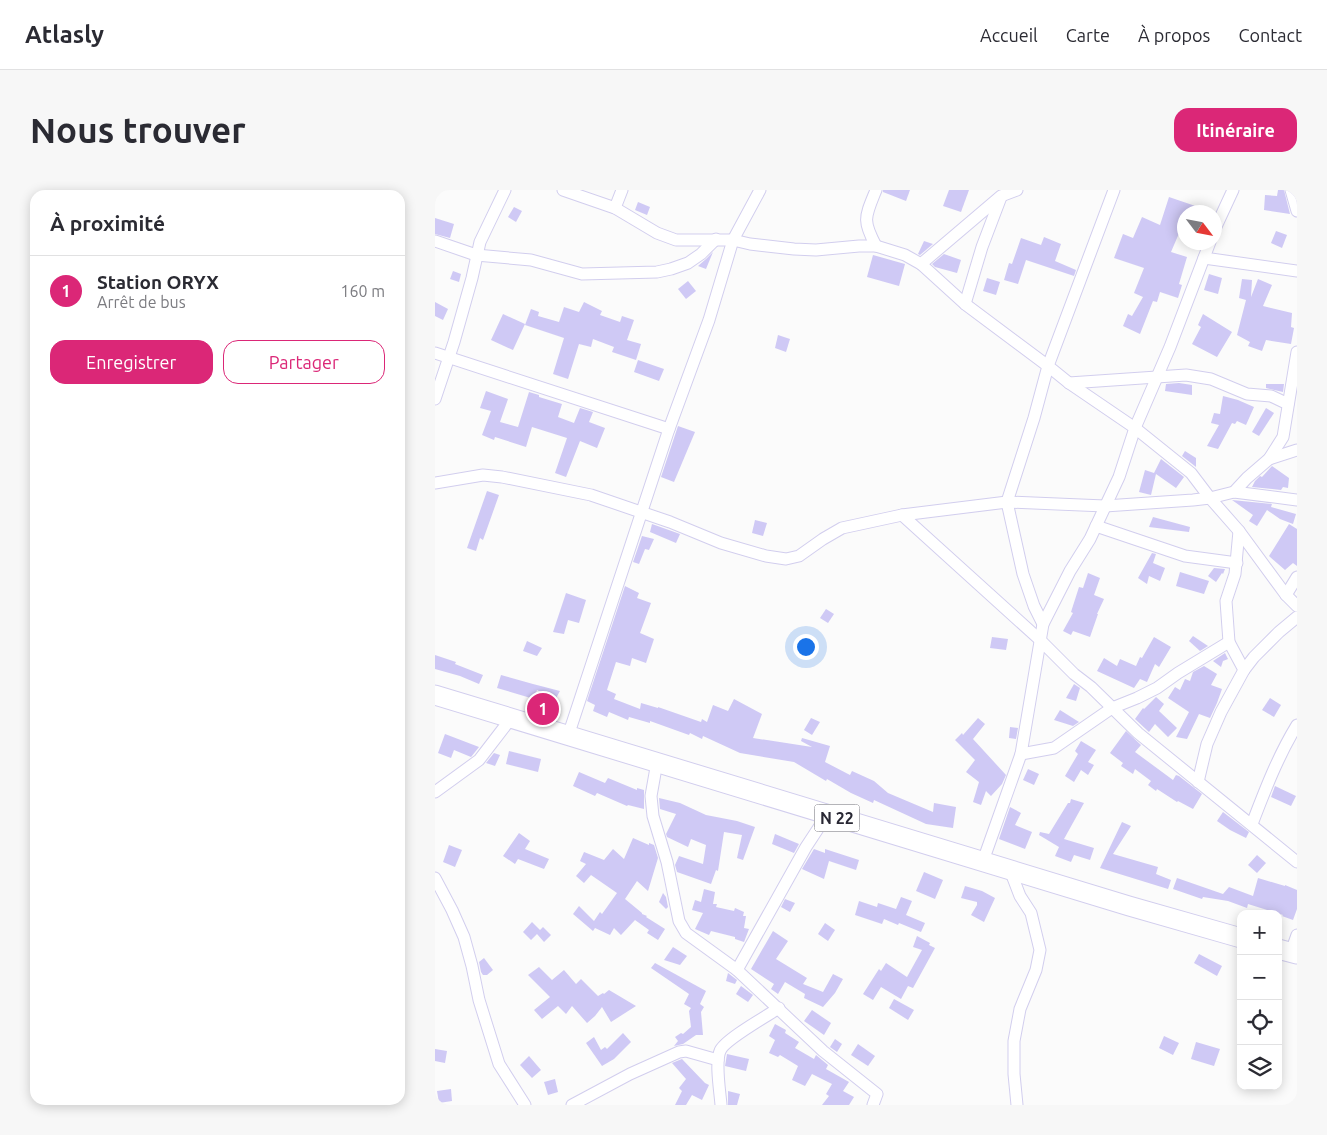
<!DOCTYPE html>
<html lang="fr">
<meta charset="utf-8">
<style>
:root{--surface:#fff;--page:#f7f7f7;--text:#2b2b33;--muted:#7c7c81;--line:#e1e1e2;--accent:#db2777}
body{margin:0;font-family:Ubuntu,sans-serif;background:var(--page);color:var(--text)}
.controls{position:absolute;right:15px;bottom:15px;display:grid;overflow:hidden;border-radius:10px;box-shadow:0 2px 12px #0003}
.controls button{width:45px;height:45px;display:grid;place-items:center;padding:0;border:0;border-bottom:1px solid var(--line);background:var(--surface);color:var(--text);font:25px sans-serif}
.compass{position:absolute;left:742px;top:15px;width:45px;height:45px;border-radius:50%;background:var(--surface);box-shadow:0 2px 12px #0003;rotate:122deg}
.you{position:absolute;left:370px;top:456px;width:18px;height:18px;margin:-12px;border:4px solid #fff;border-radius:50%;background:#1a73e8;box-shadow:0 0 0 8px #1a73e833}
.badge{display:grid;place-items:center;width:32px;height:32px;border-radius:50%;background:var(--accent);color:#fff;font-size:16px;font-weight:700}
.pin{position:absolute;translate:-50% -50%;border:2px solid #fff;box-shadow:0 1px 5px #0006}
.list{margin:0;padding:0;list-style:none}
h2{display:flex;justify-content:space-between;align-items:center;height:65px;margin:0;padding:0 20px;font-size:21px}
h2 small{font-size:16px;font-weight:400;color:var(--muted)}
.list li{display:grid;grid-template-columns:32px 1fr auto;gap:15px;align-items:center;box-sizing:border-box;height:70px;padding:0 20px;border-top:1px solid var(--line)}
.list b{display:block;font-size:19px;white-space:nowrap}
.list p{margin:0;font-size:16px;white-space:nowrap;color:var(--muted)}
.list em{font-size:16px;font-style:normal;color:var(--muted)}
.actions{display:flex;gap:10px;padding:15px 20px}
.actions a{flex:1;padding:11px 0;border:1px solid var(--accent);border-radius:15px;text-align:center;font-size:18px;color:var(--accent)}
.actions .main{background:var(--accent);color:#fff}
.icon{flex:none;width:28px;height:28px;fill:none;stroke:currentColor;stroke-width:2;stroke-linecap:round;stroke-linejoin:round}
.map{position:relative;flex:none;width:862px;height:915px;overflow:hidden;border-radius:15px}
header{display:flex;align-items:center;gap:30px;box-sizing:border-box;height:70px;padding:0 25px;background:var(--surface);border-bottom:1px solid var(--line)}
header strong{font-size:24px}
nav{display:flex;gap:28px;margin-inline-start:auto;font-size:18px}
.intro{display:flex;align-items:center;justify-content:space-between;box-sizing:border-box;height:120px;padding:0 30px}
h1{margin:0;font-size:35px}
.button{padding:12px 22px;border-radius:15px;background:var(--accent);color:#fff;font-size:18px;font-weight:700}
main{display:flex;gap:30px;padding:0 30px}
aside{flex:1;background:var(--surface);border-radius:15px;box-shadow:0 2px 12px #0003}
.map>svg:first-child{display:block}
.building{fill:#cfc9f5}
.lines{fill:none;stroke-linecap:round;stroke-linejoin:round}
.minor-casing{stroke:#d2ceee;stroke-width:13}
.primary-casing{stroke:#d2ceee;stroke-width:21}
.minor{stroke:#fff;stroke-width:11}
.primary{stroke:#fff;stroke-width:19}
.labels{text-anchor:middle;stroke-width:5;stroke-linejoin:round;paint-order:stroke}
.shield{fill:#fff;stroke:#696871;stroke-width:1}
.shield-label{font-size:16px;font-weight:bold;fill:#292834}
</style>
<header>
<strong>Atlasly</strong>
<nav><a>Accueil</a><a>Carte</a><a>À propos</a><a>Contact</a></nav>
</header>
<div class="intro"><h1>Nous trouver</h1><a class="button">Itinéraire</a></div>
<main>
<aside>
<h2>À proximité<small></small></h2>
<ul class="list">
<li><span class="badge">1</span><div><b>Station ORYX</b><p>Arrêt de bus</p></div><em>160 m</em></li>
</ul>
<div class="actions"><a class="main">Enregistrer</a><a>Partager</a></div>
</aside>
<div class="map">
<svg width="862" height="915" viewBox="0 0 862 915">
<rect width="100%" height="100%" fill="#fbfbfb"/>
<g class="building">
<path d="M448,0H475L471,11L448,2Z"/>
<path d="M514,0H534L526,22L508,16Z"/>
<path d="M843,0H849L855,24L829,20L830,5L842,6Z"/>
<path d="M734,7L775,21V22H750V43L745,41L736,62L752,67L744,94L747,95L743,108L725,102L722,112L718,111L705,144L688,136L693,124L697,126L708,107L699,103L709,78L679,68L688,44L698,48L707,27L725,35Z"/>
<path d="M203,12L215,17L212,25L200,20Z"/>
<path d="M79,17L87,21L81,32L73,27Z"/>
<path d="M0,28L19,34L15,48L0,44Z"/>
<path d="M841,41L852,45L847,58L836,53Z"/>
<path d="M609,47L626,54L620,71L641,80L639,86L591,70L583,94L569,90L574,73L577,74L586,48L606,55Z"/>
<path d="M489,51L498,54L485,65L483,64Z"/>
<path d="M278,62L271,79L263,76L271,69Z"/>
<path d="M509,64L526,70L522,83L500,77L497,74Z"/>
<path d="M438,65L470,74L464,96L432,87Z"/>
<path d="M18,81L26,84L24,92L15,89Z"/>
<path d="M774,84L787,88L783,104L769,100Z"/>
<path d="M552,88L565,92L561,105L548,101Z"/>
<path d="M807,89L817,90L816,107L823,89L837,95L828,116L857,123L856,137L859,138L856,154L831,150L827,161L813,156L815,152L802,145L811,110L804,108Z"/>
<path d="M253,91L261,101L251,109L243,99Z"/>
<path d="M0,112L13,119L8,130L0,126Z"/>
<path d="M149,112L167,121L165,125L185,132L187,126L199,130L192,150L206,154L201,170L177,162L179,157L158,149L156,157L144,154L133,189L118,184L129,148L90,135L96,119L104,122L103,126L124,132L129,117L144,122Z"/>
<path d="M68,124L90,134L78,160L56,150Z"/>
<path d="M768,124L797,142L782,167L757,154L766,137L763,135Z"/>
<path d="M343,145L355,149L351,162L340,158Z"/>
<path d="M203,170L229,179L224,191L199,182Z"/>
<path d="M744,193L757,195V205L730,201L731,194Z"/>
<path d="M831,194H849L848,202L831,198Z"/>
<path d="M51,201L73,209L65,232L83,237L94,202L104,205V207L127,214L123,227L139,233L145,218L158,222L154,232L170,238L162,258L145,251L131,287L120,283L132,248L97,237L91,257L60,247L59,250L47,245L56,221L45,218Z"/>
<path d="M788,206L803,210L819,217L811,235L802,231L800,234L797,233L783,259L772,256L784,235L776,233L779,223L785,224Z"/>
<path d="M831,218L839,223L824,246L817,242Z"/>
<path d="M243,236L260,242L239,292L226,287Z"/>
<path d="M750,261L761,268V277L747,266Z"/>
<path d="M726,269L749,287L741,298L721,284L716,305L704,302L710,280L719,283Z"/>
<path d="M837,276L854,288L853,298L848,297L846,300L817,297L820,291L825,286L827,287Z"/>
<path d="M52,301L64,305L48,350L45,348L41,361L32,358Z"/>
<path d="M797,310L837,314L836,317L861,324L858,334L845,329L832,320L822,336L814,331L818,325Z"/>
<path d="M718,327L755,337L754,342L714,337Z"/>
<path d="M320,330L332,333L328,346L317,343Z"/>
<path d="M217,334L245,344L241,353L215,342Z"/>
<path d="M854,334L862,339V376L858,373L850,380L834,366Z"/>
<path d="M207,346L219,349L214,360L210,359L204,374L198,372Z"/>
<path d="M717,363L721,364L718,373L730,378L725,391L714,386L712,394L703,388Z"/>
<path d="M779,378L790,379L788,384L787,383L781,392L773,386Z"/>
<path d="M745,382L774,391L769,404L741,396Z"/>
<path d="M653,383L665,388L659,405L669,409L662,424H663L655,447L638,441L636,445L628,441L638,423L636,422L644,397L648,398Z"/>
<path d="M190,396L204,403L202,408L216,413L205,443L219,449L211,473L197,468L195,476L181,472L172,500L181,504L179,509L205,519L206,513L223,518V517L266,532L267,529L272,532L278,515L293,521L299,509L327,524L318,548L377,557L366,551L367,548L395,556L390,572L415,585L417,581L439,591L453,603L498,622L499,613L521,617L518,638L491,634L439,610L438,613L416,603L392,589L391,591L359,572L305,563L268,546L267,549L255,543L254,545L215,531V533L194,527L193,530L174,522L172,527L158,521L160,515L152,511Z"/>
<path d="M131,403L151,410L144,433L133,430L129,444L118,442Z"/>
<path d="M391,419L399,424L393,433L385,428Z"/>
<path d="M758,446L773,456L765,461L754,451Z"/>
<path d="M557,447L573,449L571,460L555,458Z"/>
<path d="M719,447L736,457L724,477L720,474L712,492L705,489L699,498L662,481L669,468L682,476L685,469L701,476L705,467L707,468Z"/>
<path d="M92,451L107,458L102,466L88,461Z"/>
<path d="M790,463L793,469L788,471L786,477L778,471Z"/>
<path d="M0,465L21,472L20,474L48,485L44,494L25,486L0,479Z"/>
<path d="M769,476L782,484L776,495L787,499L782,513L775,528L764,524L752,549L741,547L754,522L733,508L740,497L745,500L750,489L755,491L758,482Z"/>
<path d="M66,485L98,494L125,501L120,510L102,500L99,509L62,498Z"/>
<path d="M639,494L645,498L641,511L631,508Z"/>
<path d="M721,507L729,514L724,521L742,538L733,547L720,534L714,542L700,529L708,518L709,519Z"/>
<path d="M835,508L846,515L839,527L827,520Z"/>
<path d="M625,520L644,532L638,536L619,530Z"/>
<path d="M376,528L385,532L377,545L369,540Z"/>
<path d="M543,528L550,534L538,549L571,585L567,594L556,606L551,601L546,615L538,612L544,592L531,582L540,570L520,550L527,543L528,545Z"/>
<path d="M575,537L583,538L581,549L574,548Z"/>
<path d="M691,541L706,555L700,562L738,590L741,585L744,586L767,604L758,619L743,611L742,612L722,599L721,601L713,595L716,591L700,579L698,584L686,576L688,573L675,563Z"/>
<path d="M10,544L44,557L36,567L19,560L16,568L3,563Z"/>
<path d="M646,551L661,560L653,572L659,575L653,585L646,580L639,592L630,586L643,564L640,561Z"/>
<path d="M74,561L106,569L103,582L71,574Z"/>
<path d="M59,563L65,565L60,576L51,573Z"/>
<path d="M593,579L604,584L599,595L588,590Z"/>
<path d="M144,582L170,593L173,588L202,600V598L209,600V619L193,615L192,616L162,603L160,606L138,596Z"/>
<path d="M840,596L861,606L856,616L836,607Z"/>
<path d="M224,608L245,613L271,625L302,631L320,637L308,670L302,668L307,645L289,642L283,681L281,680L276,694L242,682L240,675L244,666L268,674L271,655L256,649L253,657L232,647L231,644L241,624L225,619Z"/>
<path d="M636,609L649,613L629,649L659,658L655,670L639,665L636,672L620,666L624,657L604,645L605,642L614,644L633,613H635Z"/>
<path d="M575,617L586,623L580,635L597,642L590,659L564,649Z"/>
<path d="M788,622L814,642L811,648L795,640L782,631Z"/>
<path d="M687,632L696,636L678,664L723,677L721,684L736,690L733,699L665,678Z"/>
<path d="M84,643L95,651L90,659L114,669L109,679L83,669L80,674L68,666Z"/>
<path d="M340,644L364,654L359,663L337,654Z"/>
<path d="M198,648L214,655V653L219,655L223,668L213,701L202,691L190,709L207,723V724L212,726L211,727L230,739L223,750L212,743L214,740L200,730L186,745L179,738L175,745L160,738L158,741L138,724L144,716L159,731L165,722L167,724L182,703L156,685L149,693L141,686L151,674L145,671L149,662L169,670L178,659L189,669Z"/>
<path d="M14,655L27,660L20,677L8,672Z"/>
<path d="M379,659L390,663V659L424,670L421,680L394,671L389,689L367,679Z"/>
<path d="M822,665L831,673L822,683L813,675Z"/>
<path d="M489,682L508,690L500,709L481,701Z"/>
<path d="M742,688L788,704L794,697L818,706L823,688L850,696V695L862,700V719L858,730L847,726L848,725L813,714L812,718L793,711L768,707L767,709L738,699Z"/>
<path d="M530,696L547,701L560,708L549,732L536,725L542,715V712L526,708Z"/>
<path d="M269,699L280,702L278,714H282L281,717L299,721L300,718L309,722L308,726H311L309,738L314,739L309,752L300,749V747L276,741L274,745L260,739L268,723L257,720L260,710L266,712Z"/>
<path d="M228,703L231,707L233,717L231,719L224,712Z"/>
<path d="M466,707L477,711L471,725L490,733L486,742L464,733L463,735L449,729L447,734L420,725L424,711L442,717L443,713L461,719Z"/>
<path d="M350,709L360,713L355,722L346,717Z"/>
<path d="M97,732L105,740L108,737L116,745L109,752L102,744L96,750L88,742Z"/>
<path d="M390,733L400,740L393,751L383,744Z"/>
<path d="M338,741L353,751L341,769L372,788L368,794L388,802L398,784L408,789L400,803L388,817L369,808L370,804L350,792L343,804L336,799L339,794L316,779Z"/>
<path d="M482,746L495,753L494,755L500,758L478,798L473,796L466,809L446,797L438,810L428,804L444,779L446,781L451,773L472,787L487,760L478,757Z"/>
<path d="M238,757L252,766L245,775L229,770Z"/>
<path d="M764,764L787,776L782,786L759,773Z"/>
<path d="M49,768L58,780L52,785H48L46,782L44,772Z"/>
<path d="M220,773L271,801L265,814L269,817L266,822L268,845H261L248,854L239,856L243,851L240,847L246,843L248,844L256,837L254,821L256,818L249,814L254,804L216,778Z"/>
<path d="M104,777L117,790L129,780L141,794L146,789L163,806L168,803L169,804L174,800L201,816L176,832L167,817L160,826L152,833L137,816L131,824L123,816L107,829L99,820L115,807L93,785Z"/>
<path d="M293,783L302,790L300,794L291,791Z"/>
<path d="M306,796L318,805L313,812L301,804Z"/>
<path d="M459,809L479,820L473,830L454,818Z"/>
<path d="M377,820L396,833L389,845L369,831Z"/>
<path d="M340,834L351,840L350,843L364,852L360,858L379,869L381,865L393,875L391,879L414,892L408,901L419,907L414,915H387L394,906L391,904L397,894L377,884L370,896L357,890L363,876L345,865L343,867L334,863L340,850L334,846Z"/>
<path d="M188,843L196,852L179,869L167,876L151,853L159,847L166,860L170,857L172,859Z"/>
<path d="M729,846L744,853L738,865L724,858Z"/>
<path d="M400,849L407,854L402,862L395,857Z"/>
<path d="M761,852L785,859L779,876L756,869Z"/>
<path d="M423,854L440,866L433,876L416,865Z"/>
<path d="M0,859L12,861L10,873L0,871Z"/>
<path d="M292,864L314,869L311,881L290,876Z"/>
<path d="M94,866L106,880L97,888L85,875Z"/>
<path d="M247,869L270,893L274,895L267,910L257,905L251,915H240L247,901L244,898L251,889L237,873Z"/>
<path d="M120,889L123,902L113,905L109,892Z"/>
<path d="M16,899L17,911L4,913L2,901Z"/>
<path d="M293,901L305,904L302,915H293Z"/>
</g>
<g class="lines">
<g class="minor-casing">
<g id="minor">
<path d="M128,0L180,18L222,43L241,50H298L315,54L359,59L381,60L424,56H441L470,65L486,74"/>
<path d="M441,0C430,27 427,30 441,56"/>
<path d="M582,0L566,6L486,74L530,114L613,176L599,228L572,312L588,384L599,416L608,434"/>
<path d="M679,0L613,176L634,193L700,238L756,283L775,308L804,341L851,405L862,416"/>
<path d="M856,0L862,21"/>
<path d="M180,18L187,0"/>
<path d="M779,41L798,0"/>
<path d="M0,51L41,65L96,70L147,84L222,82L236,79L253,73L266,64L281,49"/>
<path d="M769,68L862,81"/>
<path d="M530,114L547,57L566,7"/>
<path d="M0,163L234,239"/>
<path d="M634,193L751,185L776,189L812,204L836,206L853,214"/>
<path d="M0,209L19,152L37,88L45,52L70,0"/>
<path d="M834,269L862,260"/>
<path d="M0,293L48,285L67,287L156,305L235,332L286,353L331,366L351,369L364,366L388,349L407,338L467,325L572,312L670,316L758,310L775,308L799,302L862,310"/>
<path d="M799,302L812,288L834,269L848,247L862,162"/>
<path d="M467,325L604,449L639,484L656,497L703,543L862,672"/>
<path d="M661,336L750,366L802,373"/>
<path d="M851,405L862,387"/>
<path d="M809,480L819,467L844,442L862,427"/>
<path d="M133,546L234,239L274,130L298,50L325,0"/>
<path d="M586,564L619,558L677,518L702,508L722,498L743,483L794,452"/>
<path d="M222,572L216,606L218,626L232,672L244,731L251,743L302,780"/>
<path d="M763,592L772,554L786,522L809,480L794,452L791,411L800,384L804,341"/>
<path d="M0,602L44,570L77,527"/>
<path d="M392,625L371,657L302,780L388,861L442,904L438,915"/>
<path d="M817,634C830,600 843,566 862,535"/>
<path d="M548,671L586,564L608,434L635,381L655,349L684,287L700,238L735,157L775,52"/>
<path d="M575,680L585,706L596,723L605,760L601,780L585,819L579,851V884L582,915"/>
<path d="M0,688L17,720L29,747L37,776L44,810L64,874L90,915"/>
<path d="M856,762L862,745"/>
<path d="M137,915L195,884L244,862L251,861L283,870"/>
<path d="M286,915C285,901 280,873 285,861C289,850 332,826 344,818"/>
</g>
</g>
<g class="primary-casing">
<g id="primary">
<path d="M0,505L694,716L806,748"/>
<path d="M843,759L862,764"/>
</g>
</g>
<use href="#minor" class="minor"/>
<use href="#primary" class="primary"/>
</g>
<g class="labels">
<rect class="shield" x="379.5" y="614.5" width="45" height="27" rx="4"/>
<g class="shield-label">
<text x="402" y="634">N 22</text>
</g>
</g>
</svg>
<div class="controls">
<button>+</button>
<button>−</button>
<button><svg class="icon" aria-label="locate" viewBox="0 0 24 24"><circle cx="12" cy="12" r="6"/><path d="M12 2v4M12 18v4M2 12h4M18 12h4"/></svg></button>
<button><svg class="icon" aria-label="layers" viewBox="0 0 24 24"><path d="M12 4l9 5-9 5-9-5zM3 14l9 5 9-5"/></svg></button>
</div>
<svg class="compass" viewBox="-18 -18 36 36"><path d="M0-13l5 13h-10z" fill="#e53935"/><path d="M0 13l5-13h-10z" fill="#7c7c81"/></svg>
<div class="you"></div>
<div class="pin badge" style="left:108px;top:519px">1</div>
</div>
</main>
